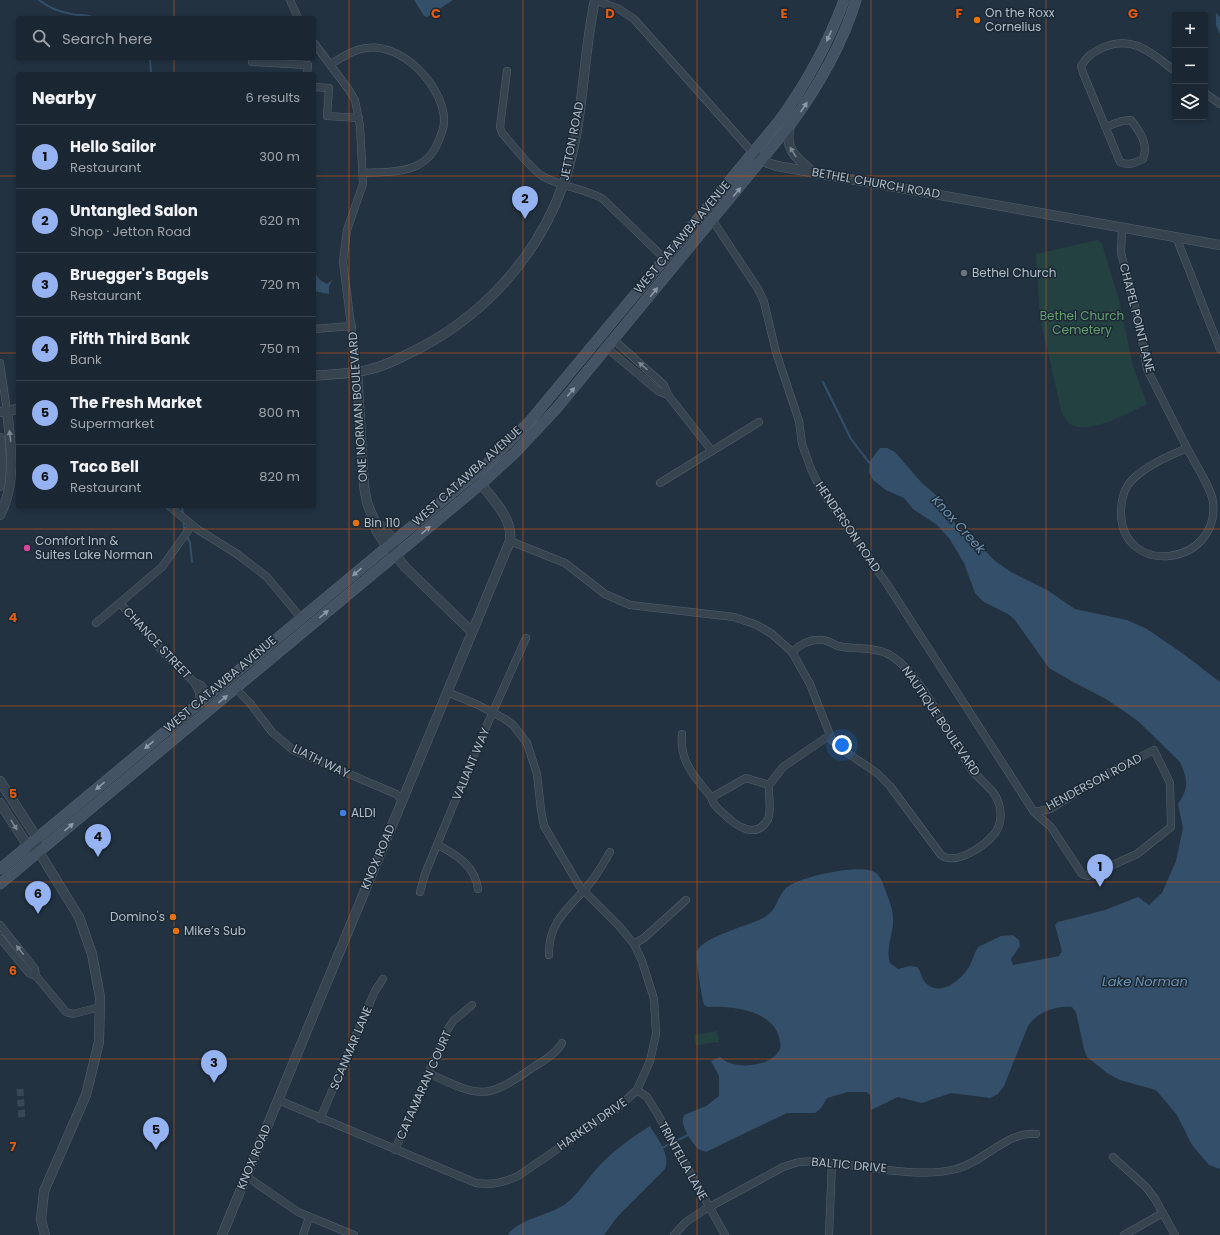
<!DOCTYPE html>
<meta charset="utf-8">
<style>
:root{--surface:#1a2631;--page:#27323d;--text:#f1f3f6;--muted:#9fa5ab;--line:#38434d;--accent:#95b2f1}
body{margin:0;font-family:Poppins,sans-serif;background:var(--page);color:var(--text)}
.controls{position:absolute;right:12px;top:12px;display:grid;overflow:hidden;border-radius:4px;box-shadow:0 2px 6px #0003}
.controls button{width:36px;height:36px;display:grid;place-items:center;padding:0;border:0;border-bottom:1px solid var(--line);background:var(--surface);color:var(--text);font:20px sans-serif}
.you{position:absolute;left:842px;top:745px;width:14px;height:14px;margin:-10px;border:3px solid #fff;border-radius:50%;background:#1a73e8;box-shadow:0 0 0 6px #1a73e833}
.badge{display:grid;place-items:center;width:26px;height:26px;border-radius:50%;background:var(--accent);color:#111;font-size:13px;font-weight:700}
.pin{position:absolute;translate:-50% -33px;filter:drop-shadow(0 1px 2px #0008)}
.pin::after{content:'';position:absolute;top:21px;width:14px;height:12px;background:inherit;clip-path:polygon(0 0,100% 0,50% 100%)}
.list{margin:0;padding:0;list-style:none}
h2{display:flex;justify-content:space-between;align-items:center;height:52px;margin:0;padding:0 16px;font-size:17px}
h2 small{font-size:13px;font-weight:400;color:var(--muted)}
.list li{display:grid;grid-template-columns:26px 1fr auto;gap:12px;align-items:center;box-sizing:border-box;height:64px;padding:0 16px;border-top:1px solid var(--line)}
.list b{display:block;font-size:15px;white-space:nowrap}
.list p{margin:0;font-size:13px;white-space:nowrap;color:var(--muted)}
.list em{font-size:13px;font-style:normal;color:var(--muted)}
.icon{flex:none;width:22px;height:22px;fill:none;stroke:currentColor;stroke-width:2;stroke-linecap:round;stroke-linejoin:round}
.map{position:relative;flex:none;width:1220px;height:1235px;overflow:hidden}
.search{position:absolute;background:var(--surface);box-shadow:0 2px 6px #0003;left:16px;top:16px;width:300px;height:44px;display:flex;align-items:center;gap:10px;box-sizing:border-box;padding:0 14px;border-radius:4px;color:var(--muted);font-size:15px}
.panel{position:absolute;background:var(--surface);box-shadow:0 2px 6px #0003;left:16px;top:72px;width:300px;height:436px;border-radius:4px}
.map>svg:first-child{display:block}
.green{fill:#244142}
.water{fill:#344f69}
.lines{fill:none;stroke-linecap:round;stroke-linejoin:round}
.stream{stroke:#344f69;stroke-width:2}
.minor-tunnel{stroke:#384756;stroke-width:7;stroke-dasharray:7 3.5;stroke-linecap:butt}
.minor-casing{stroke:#54616e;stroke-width:8}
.tertiary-casing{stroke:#54616e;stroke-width:10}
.secondary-casing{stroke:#54616e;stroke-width:11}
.minor{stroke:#364450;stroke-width:7}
.tertiary{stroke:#364450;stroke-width:9}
.secondary{stroke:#445364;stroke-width:10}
.oneway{fill:#8c99a7}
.oneway2{fill:#7b8794}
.grid{fill:none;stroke:#e8590c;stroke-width:1;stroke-opacity:0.55}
.food-dot{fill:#e8710a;stroke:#1b2935;stroke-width:1.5}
.worship-dot{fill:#6b7280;stroke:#1b2935;stroke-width:1.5}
.hotel-dot{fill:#d1479c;stroke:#1b2935;stroke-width:1.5}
.shop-dot{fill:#3f7fe0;stroke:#1b2935;stroke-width:1.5}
.labels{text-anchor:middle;stroke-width:3;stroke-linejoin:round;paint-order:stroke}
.poi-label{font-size:12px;fill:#b3becb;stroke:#1b2935;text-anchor:start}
.street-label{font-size:12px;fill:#b3becb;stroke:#1b2935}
.park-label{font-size:12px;fill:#679e6f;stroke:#1b2935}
.water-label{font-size:13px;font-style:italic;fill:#7092b1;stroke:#1b2935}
.grid-label{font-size:13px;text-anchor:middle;font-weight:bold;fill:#e8590c;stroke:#1b2935;stroke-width:3;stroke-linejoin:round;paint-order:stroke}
</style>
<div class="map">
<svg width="1220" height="1235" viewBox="0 0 1220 1235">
<rect width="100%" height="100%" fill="#223241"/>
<g class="green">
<path d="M1098,240L1102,244L1119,300L1133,366L1147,404C1131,412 1087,436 1070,424C1067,422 1065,417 1062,414L1040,318L1036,254Z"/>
<path d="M717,1031L719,1042L696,1045L694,1035Z"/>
</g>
<g class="water">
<path d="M414,0H453L427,17L424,16Z"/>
<path d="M1216,13L1220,17V35L1216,25Z"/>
<path d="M314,272L320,280L327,284L332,280L329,287V294L314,291Z"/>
<path d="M880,448H887L895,452L921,482L938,497L958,528L976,541L995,561L1011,572L1047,590L1075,609L1127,620L1147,629L1182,653L1220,682V1169L1209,1165L1192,1145L1177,1115L1156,1090L1120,1080L1107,1073L1087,1057L1084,1049L1076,1012L1072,1007C1056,1005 1037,1012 1028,1026L1004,1086L998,1094L990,1098L951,1093L922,1103L898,1097L871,1110L870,1095L867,1092H848L827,1098L821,1108L815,1113H787L706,1152L698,1149C691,1141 679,1125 684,1115L706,1106L719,1096V1076L711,1061L720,1057C723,1059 726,1062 730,1063C744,1068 772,1066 780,1049C781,1046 780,1041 779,1037C772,1010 731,1006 708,1007L704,1005C702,997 695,957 697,951C706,935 750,926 765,917C777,910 777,897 786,888C797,877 864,862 876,873C881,877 883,884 885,889C888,898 893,908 893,918C894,934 885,948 890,963L898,969L910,966L917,967C922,972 921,980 928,985C942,996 962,979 969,967C973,960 974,953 978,947L1001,936L1013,935L1019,940L1020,946L1011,959L1013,965L1059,956L1062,951L1055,925L1058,922L1105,910L1138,897L1149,905L1162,893L1176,861L1183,828L1178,804C1189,788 1188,780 1180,762L1138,721L1106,699L1075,683L1049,668L1014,619L1008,614L984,602L975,593L964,563L949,538L937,525L913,509L904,498L886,490L873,480L869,472L870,461Z"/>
<path d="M650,1126C657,1139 671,1154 665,1169L618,1216L604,1235H508C516,1220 549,1215 564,1205C579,1194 587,1179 599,1166C614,1150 631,1138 650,1126Z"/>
</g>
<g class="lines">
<g class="stream">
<path d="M39,0C49,8 59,12 72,14C79,16 87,14 94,18"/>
<path d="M150,58L151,74"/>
<path d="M823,382L851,439L871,465"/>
<path d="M182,506L183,514"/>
<path d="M183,521L185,532"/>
<path d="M187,536L190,543L192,562"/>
<path d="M660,1149L690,1134"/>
</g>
<path class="minor-tunnel" d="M20,1089L22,1119"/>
<g class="minor-casing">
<g id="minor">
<path d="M290,0L298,18"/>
<path d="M595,0L619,9L634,19L753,153"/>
<path d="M314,43L349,90L355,100L360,126L363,184L347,230L343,262L357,372"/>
<path d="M252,62L308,65L307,74"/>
<path d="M331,64C342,57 353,50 366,48C401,42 441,84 444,117C445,125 442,133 439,140C435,151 428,160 418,165C403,173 380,172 363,173"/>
<path d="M507,71L500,127L502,133C512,144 531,169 542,176C561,187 584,188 603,199L665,259"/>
<path d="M314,87L329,88L327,116L359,118"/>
<path d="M1205,93L1220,104"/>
<path d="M1105,127L1122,121L1131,120C1140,132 1149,144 1143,159C1135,163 1128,166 1120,162L1083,73L1081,66C1087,56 1092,53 1102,48C1133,34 1151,53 1175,71"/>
<path d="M713,221L758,289L764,302L776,352L799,421L802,444L811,469L821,490L887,584L1034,812L1051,827L1082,874L1088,876L1137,854L1171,827L1170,783L1154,750L1110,772L1050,809L1034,812"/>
<path d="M1122,227L1121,253L1138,318L1147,369L1187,448"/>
<path d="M1176,237L1220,349"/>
<path d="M314,329L352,326"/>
<path d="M614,340L664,385L668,395L712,451"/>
<path d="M607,348L658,391L668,395"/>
<path d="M0,363L7,411"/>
<path d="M1187,448C1194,462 1211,487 1213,502C1220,567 1120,578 1121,511C1121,499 1125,486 1134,478C1149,464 1169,456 1187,448Z"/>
<path d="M660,483L759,422"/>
<path d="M169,506L197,529L237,554L267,577L301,618"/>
<path d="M510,541L565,563L605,594L630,605L734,617L757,625L772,634L792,652L810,684L832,740L843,750L877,773L890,786L941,855C956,866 985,846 995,833C1001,825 1002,813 999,804C995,789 980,781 971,769C951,739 918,667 886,653C871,646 854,650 838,646C835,645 831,642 827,641C813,637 802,643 792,652"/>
<path d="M120,603L165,654L194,682L201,685L209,695"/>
<path d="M96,623L162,567L192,525"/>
<path d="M194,682L199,692L200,702"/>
<path d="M235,688L250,703L272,732L293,750L396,794L402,800"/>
<path d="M682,734C679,761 695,778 712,798"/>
<path d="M746,778L769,785C768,795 772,810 768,819C756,841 735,825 724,814C719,810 714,806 712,800L714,796Z"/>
<path d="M769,785L783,767L830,735"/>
<path d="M438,845C457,855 475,866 478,889"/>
<path d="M420,892L425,874L478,745L526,638"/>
<path d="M0,925L35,969L36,976"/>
<path d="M0,938L29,973L36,976L66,1012L73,1014L100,1007"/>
<path d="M634,944L644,938L686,900"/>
<path d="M549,955C548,924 567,909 586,888C596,877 603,864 610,852"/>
<path d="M428,1073C479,1097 485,1101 532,1068C543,1061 556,1054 562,1043"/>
<path d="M637,1090L647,1097L657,1113L725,1235"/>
<path d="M278,1100L476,1183C492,1185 503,1183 518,1176L616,1109L637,1090L650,1061L656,1034L654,999L642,961L634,944L619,926L580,887L544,826L541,810L537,774L527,743L513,725L505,719L476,704L447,692"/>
<path d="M320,1119L375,991L383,979"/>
<path d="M395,1150L445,1034L453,1021L472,1005"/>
<path d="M1113,1157L1146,1187L1155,1199L1175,1235"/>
<path d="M246,1176L298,1212L354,1235"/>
<path d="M303,1235L309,1217"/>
<path d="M674,1235L686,1222L704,1210L783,1167L799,1162L819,1161C858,1165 920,1179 956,1169C982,1163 1009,1130 1036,1134"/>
<path d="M829,1235L832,1162"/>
<path d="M1124,1235L1163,1213"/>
</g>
</g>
<g class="tertiary-casing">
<g id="tertiary">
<path d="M790,125C784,149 795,157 812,171"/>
<path d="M756,155L768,163L777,166L1220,245"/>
<path d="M357,372L364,486L367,503L375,522L376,530L387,547L396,555L405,567L472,632"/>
<path d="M314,376C333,374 353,374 371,369C385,366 398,359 410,353C481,319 537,258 563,185C584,128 582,59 595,0"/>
<path d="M0,412L18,409"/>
<path d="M0,438L2,464L0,486"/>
<path d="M0,515C17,482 11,446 7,411"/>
<path d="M375,522C385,528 393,537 395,549"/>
<path d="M0,781L37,838L38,844"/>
<path d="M0,803L28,846L39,852L79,917L92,954L100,997L99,1042L86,1095L44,1191L41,1220L45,1235"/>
<path d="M222,1235L510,541C513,519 494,501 481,484"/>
</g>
</g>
<g class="secondary-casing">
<g id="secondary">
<path d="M0,869L453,492L487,464L530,421L779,121C806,84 828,44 844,0"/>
<path d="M0,884L481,484L515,453L557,408L790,125C818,87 842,45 856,0"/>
</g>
</g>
<use href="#minor" class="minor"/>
<use href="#tertiary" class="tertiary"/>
<use href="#secondary" class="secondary"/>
</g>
<defs><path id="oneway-solid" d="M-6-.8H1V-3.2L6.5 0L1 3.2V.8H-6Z"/></defs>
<g class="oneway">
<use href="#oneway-solid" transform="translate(829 36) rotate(114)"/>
<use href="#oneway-solid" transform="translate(804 107) rotate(-56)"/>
<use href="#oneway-solid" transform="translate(737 192) rotate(-50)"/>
<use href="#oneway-solid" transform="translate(654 292) rotate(-51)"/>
<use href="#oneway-solid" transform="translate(571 392) rotate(-50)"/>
<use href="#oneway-solid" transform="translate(426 530) rotate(-40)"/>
<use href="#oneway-solid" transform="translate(357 572) rotate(140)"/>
<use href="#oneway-solid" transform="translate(324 614) rotate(-40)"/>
<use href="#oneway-solid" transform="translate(223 699) rotate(-39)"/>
<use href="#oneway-solid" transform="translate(149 745) rotate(140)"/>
<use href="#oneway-solid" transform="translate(100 786) rotate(140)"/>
<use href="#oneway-solid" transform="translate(69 827) rotate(-40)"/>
</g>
<g class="oneway2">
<use href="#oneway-solid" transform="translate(793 152) rotate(-122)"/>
<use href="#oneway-solid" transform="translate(643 366) rotate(-139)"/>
<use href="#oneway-solid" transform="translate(10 436) rotate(-97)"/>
<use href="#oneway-solid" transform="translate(14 825) rotate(58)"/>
<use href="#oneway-solid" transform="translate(20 950) rotate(-129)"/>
</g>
<path class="grid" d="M174,0V18M349,0V1235M523,0V1235M697,0V1235M871,0V1235M1046,0V1235M174,58V74M0,176H18M314,176H1220M0,353H18M314,353H1220M174,506V1235M0,529H1220M0,706H1220M0,882H1220M0,1059H1220"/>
<g class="food-dot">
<circle cx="977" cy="20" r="4"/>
<circle cx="356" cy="523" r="4"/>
<circle cx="173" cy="917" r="4"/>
<circle cx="176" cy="931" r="4"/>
</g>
<circle class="worship-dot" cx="964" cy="273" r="4"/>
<circle class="hotel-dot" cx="27" cy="548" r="4"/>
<circle class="shop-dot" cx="343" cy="813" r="4"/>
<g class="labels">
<g class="poi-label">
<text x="985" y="17">On the Roxx<tspan x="985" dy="14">Cornelius</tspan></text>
<text x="972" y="277">Bethel Church</text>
<text x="364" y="527">Bin 110</text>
<text x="35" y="545">Comfort Inn &amp;<tspan x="35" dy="14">Suites Lake Norman</tspan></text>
<text x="351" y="817">ALDI</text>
<text x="165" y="921" text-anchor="end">Domino's</text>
<text x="184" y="935">Mike’s Sub</text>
</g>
<g class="street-label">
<text transform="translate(572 141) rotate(-79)" y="4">JETTON ROAD</text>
<text transform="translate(876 183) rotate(10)" y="4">BETHEL CHURCH ROAD</text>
<text transform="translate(682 237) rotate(-50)" y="4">WEST CATAWBA AVENUE</text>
<text transform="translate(1137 318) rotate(76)" y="4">CHAPEL POINT LANE</text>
<text transform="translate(358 407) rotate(-94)" y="4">ONE NORMAN BOULEVARD</text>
<text transform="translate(467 476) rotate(-42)" y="4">WEST CATAWBA AVENUE</text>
<text transform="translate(848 527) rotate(56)" y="4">HENDERSON ROAD</text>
<text transform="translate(157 643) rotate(47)" y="4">CHANCE STREET</text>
<text transform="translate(220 684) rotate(-40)" y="4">WEST CATAWBA AVENUE</text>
<text transform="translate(941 721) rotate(56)" y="4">NAUTIQUE BOULEVARD</text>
<text transform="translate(321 761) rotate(26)" y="4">LIATH WAY</text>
<text transform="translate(471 764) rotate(-67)" y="4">VALIANT WAY</text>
<text transform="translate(1094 782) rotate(-28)" y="4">HENDERSON ROAD</text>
<text transform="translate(378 857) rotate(-67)" y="4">KNOX ROAD</text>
<text transform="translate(351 1048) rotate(-67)" y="4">SCANMAR LANE</text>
<text transform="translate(424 1085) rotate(-66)" y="4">CATAMARAN COURT</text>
<text transform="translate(592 1124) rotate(-35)" y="4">HARKEN DRIVE</text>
<text transform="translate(254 1157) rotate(-67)" y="4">KNOX ROAD</text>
<text transform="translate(683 1161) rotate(61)" y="4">TRINTELLA LANE</text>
<text transform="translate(849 1165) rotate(5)" y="4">BALTIC DRIVE</text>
</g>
<g class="park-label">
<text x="1082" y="320">Bethel Church<tspan x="1082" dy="14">Cemetery</tspan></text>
</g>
<g class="water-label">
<text transform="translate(959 524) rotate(48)" y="5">Knox Creek</text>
<text x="1145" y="986">Lake Norman</text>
</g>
</g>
<g class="grid-label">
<text x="436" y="18">C</text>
<text x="610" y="18">D</text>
<text x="784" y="18">E</text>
<text x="959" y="18">F</text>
<text x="1133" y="18">G</text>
<text x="13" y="622">4</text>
<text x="13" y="798">5</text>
<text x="13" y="975">6</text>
<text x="13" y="1151">7</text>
</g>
</svg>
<div class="controls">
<button>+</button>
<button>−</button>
<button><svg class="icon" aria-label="layers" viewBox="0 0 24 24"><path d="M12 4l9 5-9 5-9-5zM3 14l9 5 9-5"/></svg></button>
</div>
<div class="you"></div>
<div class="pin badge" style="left:1100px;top:887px">1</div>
<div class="pin badge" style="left:525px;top:219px">2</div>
<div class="pin badge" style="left:214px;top:1083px">3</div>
<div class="pin badge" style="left:98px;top:857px">4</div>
<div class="pin badge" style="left:156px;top:1150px">5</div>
<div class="pin badge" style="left:38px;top:914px">6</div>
<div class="search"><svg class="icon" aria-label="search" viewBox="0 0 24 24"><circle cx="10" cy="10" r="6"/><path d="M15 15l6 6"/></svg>Search here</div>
<section class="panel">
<h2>Nearby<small>6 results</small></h2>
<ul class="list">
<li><span class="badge">1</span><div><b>Hello Sailor</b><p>Restaurant</p></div><em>300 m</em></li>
<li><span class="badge">2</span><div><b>Untangled Salon</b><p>Shop · Jetton Road</p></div><em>620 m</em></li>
<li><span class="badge">3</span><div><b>Bruegger's Bagels</b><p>Restaurant</p></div><em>720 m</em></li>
<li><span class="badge">4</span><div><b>Fifth Third Bank</b><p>Bank</p></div><em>750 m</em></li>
<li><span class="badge">5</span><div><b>The Fresh Market</b><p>Supermarket</p></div><em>800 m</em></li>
<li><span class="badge">6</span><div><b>Taco Bell</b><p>Restaurant</p></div><em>820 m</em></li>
</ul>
</section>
</div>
